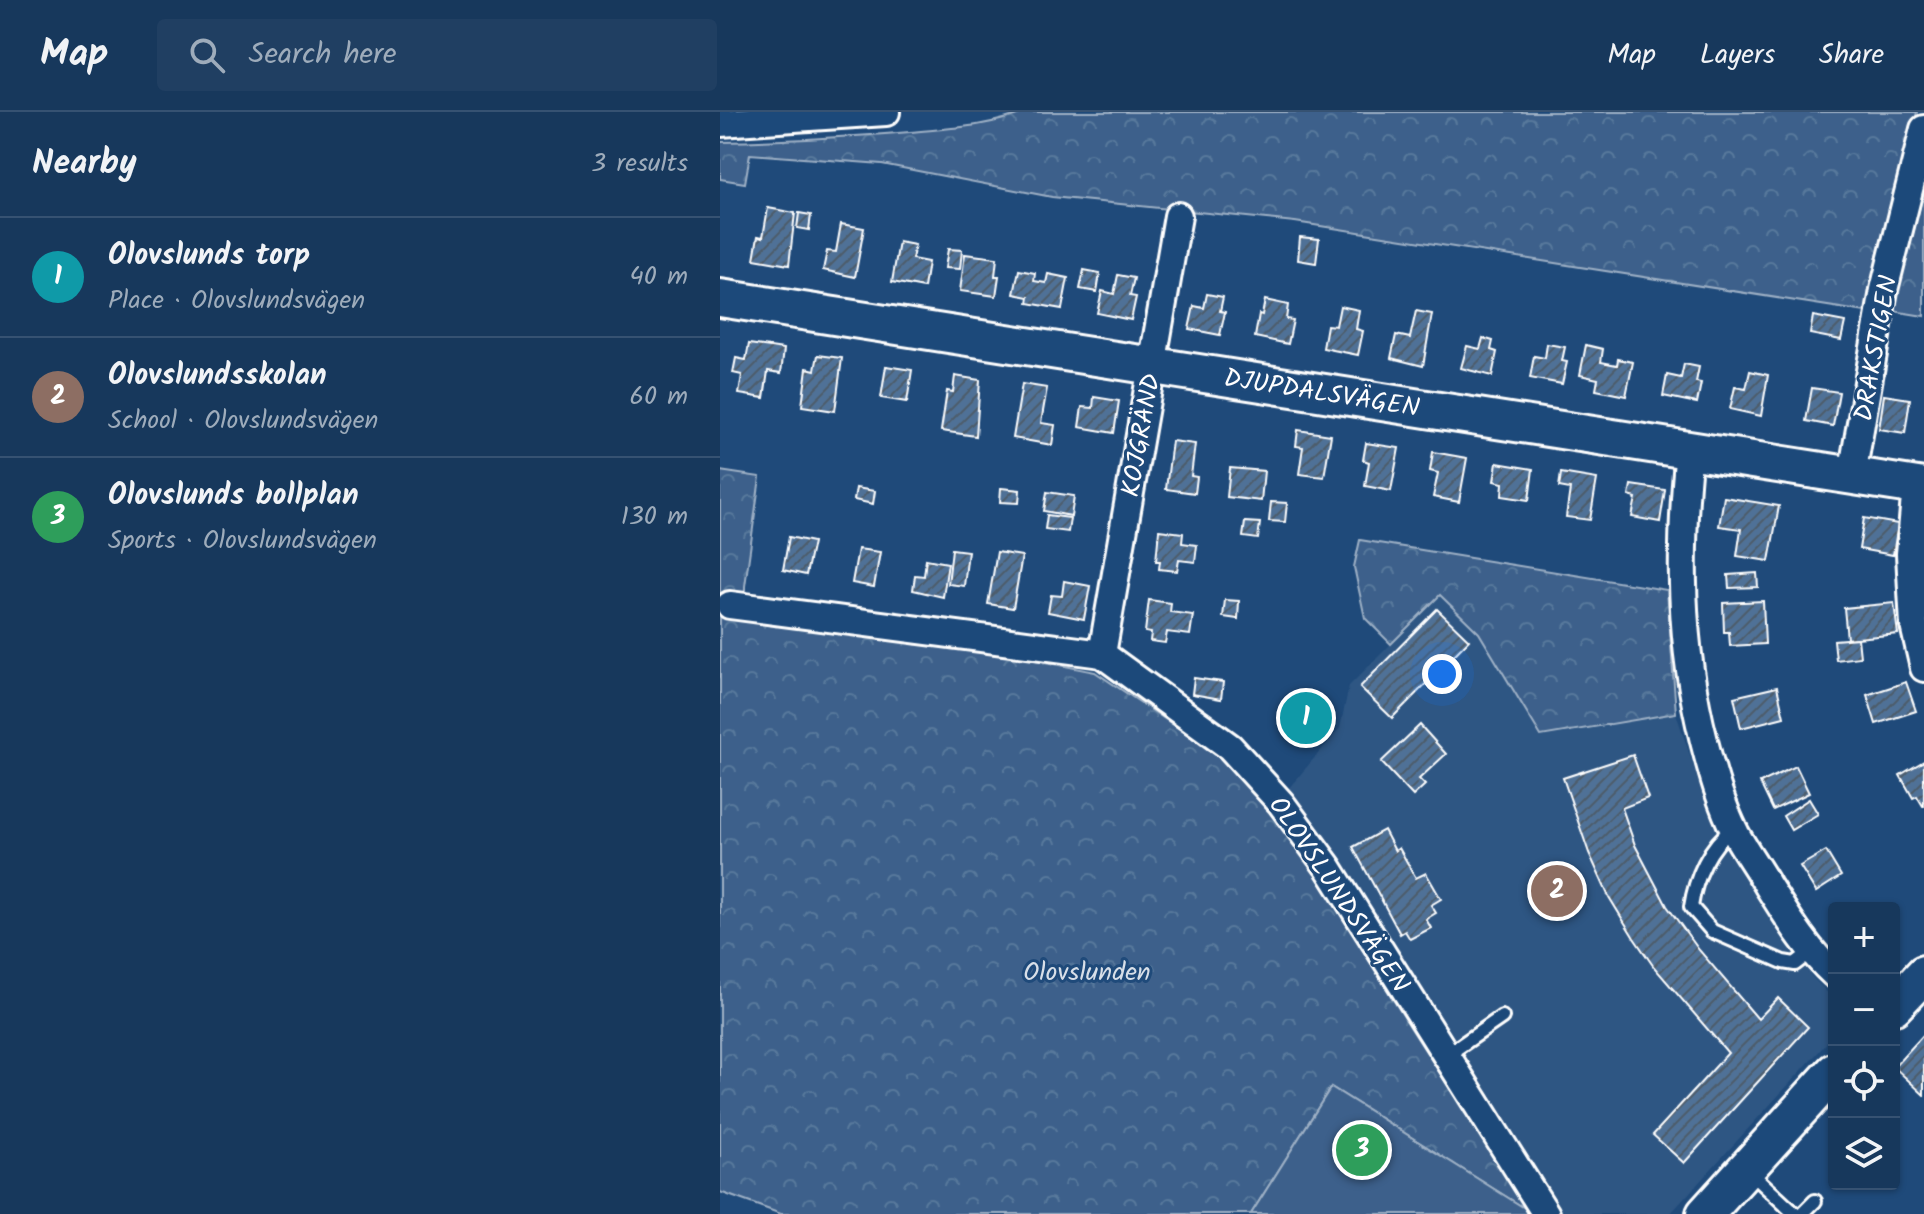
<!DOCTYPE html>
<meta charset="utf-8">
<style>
:root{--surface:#17385c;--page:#203f62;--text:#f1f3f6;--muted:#9eacbb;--line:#365272;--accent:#ff9aa2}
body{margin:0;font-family:Kalam,sans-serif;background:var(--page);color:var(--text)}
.controls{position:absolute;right:24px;bottom:24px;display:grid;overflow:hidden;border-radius:8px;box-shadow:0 2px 6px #0004}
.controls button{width:72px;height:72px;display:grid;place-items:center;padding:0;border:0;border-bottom:2px solid var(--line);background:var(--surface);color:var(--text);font:40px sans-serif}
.you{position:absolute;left:722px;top:562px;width:28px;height:28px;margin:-20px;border:6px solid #fff;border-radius:50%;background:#1a73e8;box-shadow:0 0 0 12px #1a73e833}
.badge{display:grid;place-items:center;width:52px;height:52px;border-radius:50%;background:var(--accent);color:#fff;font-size:26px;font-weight:700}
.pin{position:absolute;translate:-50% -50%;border:4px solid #fff;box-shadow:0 2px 8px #0006}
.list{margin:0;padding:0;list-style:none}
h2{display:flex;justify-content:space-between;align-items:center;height:104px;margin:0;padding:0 32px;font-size:34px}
h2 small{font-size:26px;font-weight:400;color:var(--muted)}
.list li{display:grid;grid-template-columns:52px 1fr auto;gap:24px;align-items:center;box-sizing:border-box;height:120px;padding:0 32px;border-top:2px solid var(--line)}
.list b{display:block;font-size:30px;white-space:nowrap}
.list p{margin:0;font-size:26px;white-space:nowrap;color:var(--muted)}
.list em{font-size:26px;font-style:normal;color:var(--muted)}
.icon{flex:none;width:44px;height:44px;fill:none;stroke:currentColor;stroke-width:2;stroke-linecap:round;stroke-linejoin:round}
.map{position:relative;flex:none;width:1204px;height:1102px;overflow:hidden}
header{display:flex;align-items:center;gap:48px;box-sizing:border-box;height:112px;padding:0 40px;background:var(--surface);border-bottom:2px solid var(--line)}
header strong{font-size:38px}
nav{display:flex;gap:44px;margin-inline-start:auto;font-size:28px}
.search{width:560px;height:72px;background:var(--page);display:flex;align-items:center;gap:20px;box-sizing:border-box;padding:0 28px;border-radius:8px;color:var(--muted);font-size:30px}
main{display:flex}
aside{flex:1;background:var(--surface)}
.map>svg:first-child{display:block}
.built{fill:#2e5683}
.forest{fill:url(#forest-crowns);stroke:#9eb0c5;stroke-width:2}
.garden{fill:#3c618b;stroke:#9eb0c5;stroke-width:2}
.building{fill:url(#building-hatch);stroke:#fff;stroke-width:2}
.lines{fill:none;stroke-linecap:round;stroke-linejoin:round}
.lane-casing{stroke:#fff;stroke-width:18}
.street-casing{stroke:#fff;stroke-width:32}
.secondary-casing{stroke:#fff;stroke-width:42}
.lane{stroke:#1f4a7a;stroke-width:12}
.street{stroke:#1f4a7a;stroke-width:26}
.secondary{stroke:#1f4a7a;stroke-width:36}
.labels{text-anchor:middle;stroke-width:6;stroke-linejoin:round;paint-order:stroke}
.street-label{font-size:26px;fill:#fff;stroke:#1f4a7a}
.park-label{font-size:26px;fill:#d8dfe8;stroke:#1f4a7a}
</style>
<header>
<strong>Map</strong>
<div class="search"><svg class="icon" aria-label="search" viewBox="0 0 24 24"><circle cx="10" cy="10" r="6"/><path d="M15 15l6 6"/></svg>Search here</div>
<nav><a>Map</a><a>Layers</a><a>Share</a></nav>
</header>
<main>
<aside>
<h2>Nearby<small>3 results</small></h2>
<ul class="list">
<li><span class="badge" style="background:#0f9aa8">1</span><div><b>Olovslunds torp</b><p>Place · Olovslundsvägen</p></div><em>40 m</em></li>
<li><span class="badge" style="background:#8d6e63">2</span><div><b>Olovslundsskolan</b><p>School · Olovslundsvägen</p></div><em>60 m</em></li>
<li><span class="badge" style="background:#2e9e5b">3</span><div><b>Olovslunds bollplan</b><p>Sports · Olovslundsvägen</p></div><em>130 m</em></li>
</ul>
</aside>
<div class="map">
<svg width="1204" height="1102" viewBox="0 0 1204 1102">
<defs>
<pattern id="forest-crowns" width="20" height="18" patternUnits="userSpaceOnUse" patternTransform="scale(2)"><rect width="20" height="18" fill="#3c618b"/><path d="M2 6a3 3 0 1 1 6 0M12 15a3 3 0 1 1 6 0" fill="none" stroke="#59799c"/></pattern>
<pattern id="building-hatch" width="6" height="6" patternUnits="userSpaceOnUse" patternTransform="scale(2)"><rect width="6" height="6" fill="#507197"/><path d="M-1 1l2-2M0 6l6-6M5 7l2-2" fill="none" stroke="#4e5b6a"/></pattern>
</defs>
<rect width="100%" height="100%" fill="#1f4a7a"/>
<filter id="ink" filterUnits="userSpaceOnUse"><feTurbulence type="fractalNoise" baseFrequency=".0125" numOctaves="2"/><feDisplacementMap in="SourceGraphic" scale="16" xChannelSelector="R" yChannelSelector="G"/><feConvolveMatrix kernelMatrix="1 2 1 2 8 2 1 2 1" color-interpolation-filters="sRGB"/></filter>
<g filter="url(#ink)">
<path class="built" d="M720,483L759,521L821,624L956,601L979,671L1001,726L1054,810L1092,865L1114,887V923L950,1102H843L621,748L568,677L620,616L629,574Z"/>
<g class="forest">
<path d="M305,0H1197L1146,200L575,110L332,85L162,52L30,42L25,71L0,67V30C64,29 127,25 190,20C230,16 268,15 305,0Z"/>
<path d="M1204,79V204L1173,199Z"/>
<path d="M0,359L40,365L25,474V501L290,543L375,560L501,645L550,699L595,761L692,918L787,1065L814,1102L611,975L531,1102H61L0,1080Z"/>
<path d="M640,428L947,478L956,601L821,624L759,521L720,483L671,532L645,506L634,455Z"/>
</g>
<path class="garden" d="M611,975L814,1102H531Z"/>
<g class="building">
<path d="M48,96L75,101L69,153L34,147L38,124L43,125Z"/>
<path d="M79,101L91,103L89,118L77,116Z"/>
<path d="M121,112L144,116L135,165L103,158L107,139L116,140Z"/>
<path d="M580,125L599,127L596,151L578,148Z"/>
<path d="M179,130L195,133L192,147L208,150L204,176L172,170Z"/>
<path d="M228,137L242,138L240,157L225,156Z"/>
<path d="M245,142L277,146L275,164H279L276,184L240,179Z"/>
<path d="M299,158L315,161L314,169L326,171L328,162L348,166L342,197L308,191L309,185L294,182Z"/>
<path d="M364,158L380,161L377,180L360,177Z"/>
<path d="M398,163L414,166L410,184L416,185L411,208L377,201L382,179L394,182Z"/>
<path d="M487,182L503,185L500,199L505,200L500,223L469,217L474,194L484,196Z"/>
<path d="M545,188L568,193L566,207L573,208L568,232L535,225L539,202L542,203Z"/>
<path d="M620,194L639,198L636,217L643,219L638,243L603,236L607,213L616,214Z"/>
<path d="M696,199L712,202L703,254L671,246L676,223L690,226Z"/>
<path d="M1093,204L1125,210L1121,228L1090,222Z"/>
<path d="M763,226L773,229L771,238L777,240L772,264L741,256L747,234L760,237Z"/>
<path d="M29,232L64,237L61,261L48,259L44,286L19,282L22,263L13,261L16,246L26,248Z"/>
<path d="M827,232L845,235L842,249L847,250L842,272L810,266L814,244L825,246Z"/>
<path d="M866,233L883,237L881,250L897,253L898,247L913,250L906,284L876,278L878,267L860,263Z"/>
<path d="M98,243L122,246L115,299L82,294L87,256L95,258Z"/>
<path d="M964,252L979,255L976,270L981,271L977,291L943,284L947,263L961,266Z"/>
<path d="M166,254L192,258L187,290L161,286Z"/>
<path d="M1030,259L1048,263L1041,304L1010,297L1015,275L1026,277Z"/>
<path d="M235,264L260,268L256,324L221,319L227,279L233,280Z"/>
<path d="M302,272L327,276L321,311L335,313L332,333L293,326Z"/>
<path d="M1092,276L1119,280L1113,314L1086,309Z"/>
<path d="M1164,283L1190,287L1185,321L1159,317Z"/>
<path d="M374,285L399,289L394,321L359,315L362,295L373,296Z"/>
<path d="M578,318L611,323L604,365L579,362L583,335L576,334Z"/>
<path d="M452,329L475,332L471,364L477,365L475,381L446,377Z"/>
<path d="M646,331L679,336L671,379L645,374L649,350L643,348Z"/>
<path d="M713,340L747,346L739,390L713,385L718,361L710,359Z"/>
<path d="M777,351L813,357L809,388L782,384L783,371L774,369Z"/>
<path d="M510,356L544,359L541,389L507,385Z"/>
<path d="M841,361L877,367L870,408L846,405L850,377L839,375Z"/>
<path d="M911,373L945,378L940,410L912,405L916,386L909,384Z"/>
<path d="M136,376L155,379L153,392L134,388Z"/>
<path d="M281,376L300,378L299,391L280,390Z"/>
<path d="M327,380L354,384L351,404L324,399Z"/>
<path d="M1004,385L1059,394L1049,449L1017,444L1021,417L999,414Z"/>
<path d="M551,390L567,391L565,410L549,409Z"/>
<path d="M327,403L350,406L348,420L325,417Z"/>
<path d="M1144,406L1178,412L1173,443L1139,437Z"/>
<path d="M525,410L540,411L538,427L523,425Z"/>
<path d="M439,418L463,421L462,431L477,433L475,450L459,448L457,459L439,457L440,449H436Z"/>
<path d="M69,425L93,430L86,463L63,458Z"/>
<path d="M138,437L160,440L154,475L132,471Z"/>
<path d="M232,437L248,439L244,474L228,472Z"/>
<path d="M277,440L302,444L293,496L268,492Z"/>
<path d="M206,447L228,451L223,485L193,478L195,463L204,464Z"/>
<path d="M1037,461L1038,475L1009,476L1008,463Z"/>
<path d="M344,469L370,474L364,507L328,500L331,483L342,484Z"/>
<path d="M429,488L451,491L450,500L473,503L470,523L447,520L445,531L430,529L431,521L425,520Z"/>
<path d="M505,488L519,489L518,507L503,505Z"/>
<path d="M1043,489L1045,532L1010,534L1009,520H1004L1003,491Z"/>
<path d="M1174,491L1178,522L1127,527L1124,496Z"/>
<path d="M717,497L749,528L672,606L640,575Z"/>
<path d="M1138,526L1140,545L1116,548L1114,528Z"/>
<path d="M474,566L503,570L501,587L472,582Z"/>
<path d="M1186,570L1196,599L1156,612L1147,583Z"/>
<path d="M1057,575L1064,605L1021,616L1014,585Z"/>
<path d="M578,583L610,609L594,629L562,603Z"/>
<path d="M700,613L726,642L699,667L705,673L693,684L661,650Z"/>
<path d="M913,643L928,686L902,696L915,733L947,794L979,838L1038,907L1058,886L1088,915L964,1051L933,1023L1008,941L934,855L914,826L889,785L869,741L843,666Z"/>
<path d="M1204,649V694H1203L1197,684L1193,686L1180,663Z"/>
<path d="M1076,654L1089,681L1053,698L1040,671Z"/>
<path d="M1089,687L1098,702L1071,718L1063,704Z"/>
<path d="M664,718L675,739L679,736L696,766L706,761L721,787L711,793L716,801L706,807L711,816L690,827L685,819L680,822L633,735Z"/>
<path d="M1106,739L1121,764L1096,780L1080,754Z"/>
<path d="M1204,922V983L1174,955Z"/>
</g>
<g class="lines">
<g class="lane-casing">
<g id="lane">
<path d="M1014,716C989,733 975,767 971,795L992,819L1063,850L1075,852L1093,838"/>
<path d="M727,943L782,905"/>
<path d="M1029,1059L1075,1102"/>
<path d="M1082,1102L1095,1089"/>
</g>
</g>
<g class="street-casing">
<g id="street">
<path d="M0,11L166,0"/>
<path d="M969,338C959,438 959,531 984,629C992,660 1001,693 1016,722C1026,740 1038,756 1048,774C1067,804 1087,838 1114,862"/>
<path d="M1132,363L1164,178L1204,17"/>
<path d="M1196,374L1190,442L1194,513L1204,556"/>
<path d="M10,493L382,542L510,635L561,691L608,755L826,1102"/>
<path d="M382,542L458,104"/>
</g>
</g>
<g class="secondary-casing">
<g id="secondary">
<path d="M0,186L1204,375"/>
<path d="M1174,894L1204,862"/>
<path d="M985,1102L1114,960"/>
</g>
</g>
<use href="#lane" class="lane"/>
<use href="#street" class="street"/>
<use href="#secondary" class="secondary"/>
</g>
</g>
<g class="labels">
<g class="street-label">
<text transform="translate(1155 236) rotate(-80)" y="9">DRAKSTIGEN</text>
<text transform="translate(602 280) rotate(9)" y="9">DJUPDALSVÄGEN</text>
<text transform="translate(420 323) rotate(-80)" y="9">KOJGRÄND</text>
<text transform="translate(620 782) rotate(56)" y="9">OLOVSLUNDSVÄGEN</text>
</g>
<g class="park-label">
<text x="367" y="868">Olovslunden</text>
</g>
</g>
</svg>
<div class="controls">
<button>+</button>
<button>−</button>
<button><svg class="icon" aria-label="locate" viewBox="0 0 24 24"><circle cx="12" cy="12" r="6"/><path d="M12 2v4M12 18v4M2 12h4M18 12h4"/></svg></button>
<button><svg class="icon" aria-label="layers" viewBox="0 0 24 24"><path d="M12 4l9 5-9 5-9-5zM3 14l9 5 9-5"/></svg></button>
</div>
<div class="you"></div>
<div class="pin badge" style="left:586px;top:606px;background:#0f9aa8">1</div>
<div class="pin badge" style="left:837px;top:779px;background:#8d6e63">2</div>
<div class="pin badge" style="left:642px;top:1038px;background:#2e9e5b">3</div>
</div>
</main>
